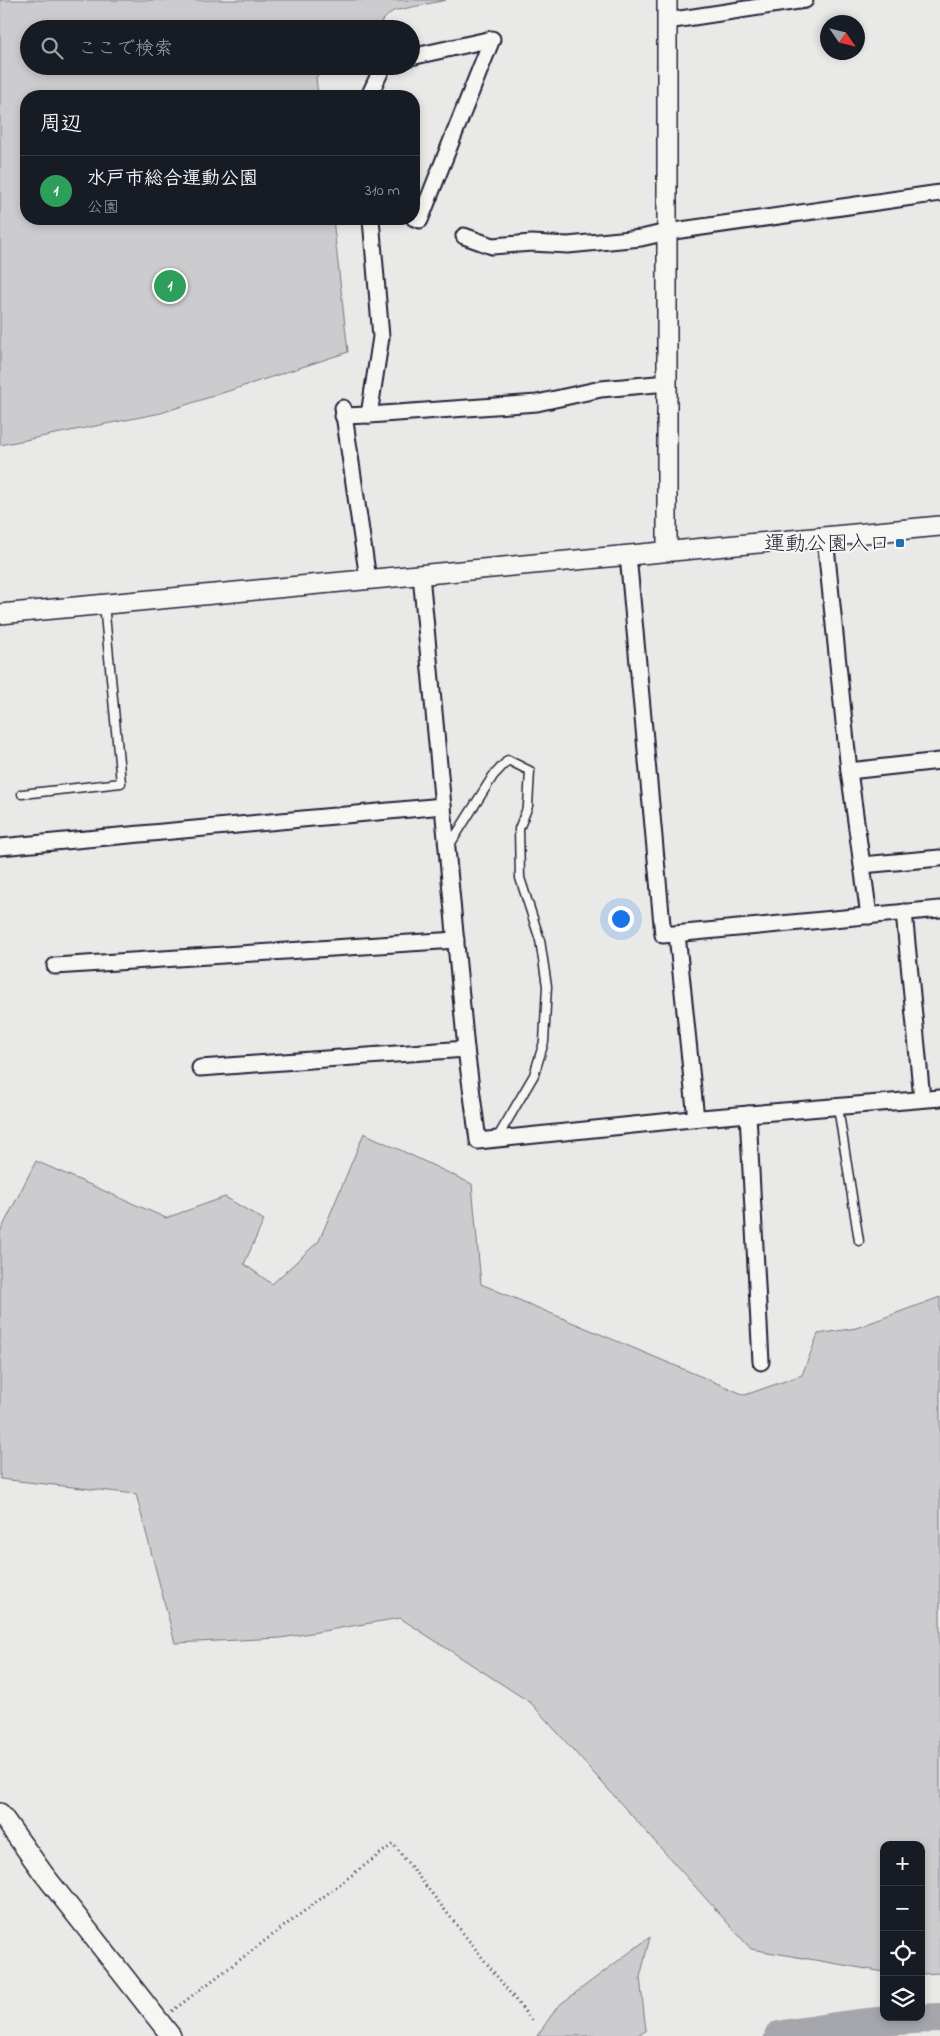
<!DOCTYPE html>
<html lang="ja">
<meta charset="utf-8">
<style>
:root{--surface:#171b24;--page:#20242c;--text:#f1f3f6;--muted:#9ea1a6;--line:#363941;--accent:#1f6fb2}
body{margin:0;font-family:"Indie Flower","Klee One",sans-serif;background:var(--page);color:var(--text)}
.controls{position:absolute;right:15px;bottom:15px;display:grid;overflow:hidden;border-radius:10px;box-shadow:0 2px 8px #0003}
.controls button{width:45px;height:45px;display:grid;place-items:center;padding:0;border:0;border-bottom:1px solid var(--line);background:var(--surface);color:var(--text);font:25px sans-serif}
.compass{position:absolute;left:820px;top:15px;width:45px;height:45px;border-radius:50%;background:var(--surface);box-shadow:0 2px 8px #0003;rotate:125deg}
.you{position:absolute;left:620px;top:918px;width:18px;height:18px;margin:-12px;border:4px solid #fff;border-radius:50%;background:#1a73e8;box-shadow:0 0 0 8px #1a73e833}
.badge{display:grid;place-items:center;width:32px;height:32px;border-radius:50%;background:var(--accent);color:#fff;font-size:16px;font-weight:700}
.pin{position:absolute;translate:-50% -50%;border:2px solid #fff;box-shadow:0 1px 5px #0006}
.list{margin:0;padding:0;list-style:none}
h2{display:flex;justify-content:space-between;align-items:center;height:65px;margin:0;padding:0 20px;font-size:21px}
h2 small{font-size:16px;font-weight:400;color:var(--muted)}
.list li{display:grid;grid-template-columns:32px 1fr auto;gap:15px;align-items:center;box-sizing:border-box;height:70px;padding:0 20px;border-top:1px solid var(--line)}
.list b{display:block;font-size:19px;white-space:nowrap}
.list p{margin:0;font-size:16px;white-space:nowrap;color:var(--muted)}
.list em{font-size:16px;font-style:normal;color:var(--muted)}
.icon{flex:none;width:28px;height:28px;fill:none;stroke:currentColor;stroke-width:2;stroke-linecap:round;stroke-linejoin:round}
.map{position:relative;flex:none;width:940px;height:2036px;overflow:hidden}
.search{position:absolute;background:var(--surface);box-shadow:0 2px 8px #0003;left:20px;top:20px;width:400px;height:55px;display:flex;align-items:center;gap:12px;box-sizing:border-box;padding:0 18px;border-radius:28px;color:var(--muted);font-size:19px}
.panel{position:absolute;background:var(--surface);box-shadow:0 2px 8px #0003;left:20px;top:90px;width:400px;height:135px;border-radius:20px}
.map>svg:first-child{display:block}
.green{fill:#ccccce;stroke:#777784}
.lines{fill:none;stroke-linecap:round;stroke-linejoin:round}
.river{stroke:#a5a5ac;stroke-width:30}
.service-casing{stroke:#22223b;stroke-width:11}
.minor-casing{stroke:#22223b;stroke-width:19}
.tertiary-casing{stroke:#22223b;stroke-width:22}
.path{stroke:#22223b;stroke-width:3;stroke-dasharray:1 4;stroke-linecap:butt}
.service{stroke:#f6f6f2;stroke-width:8}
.minor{stroke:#f6f6f2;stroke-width:15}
.tertiary{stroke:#f6f6f2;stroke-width:19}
.poi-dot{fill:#1f6fb2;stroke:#f6f6f2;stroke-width:2}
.labels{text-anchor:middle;stroke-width:4;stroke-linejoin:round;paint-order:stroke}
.poi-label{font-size:21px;fill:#22223b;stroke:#f6f6f2;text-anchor:end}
</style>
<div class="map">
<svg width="940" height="2036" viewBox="0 0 940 2036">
<rect width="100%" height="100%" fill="#e9e9e7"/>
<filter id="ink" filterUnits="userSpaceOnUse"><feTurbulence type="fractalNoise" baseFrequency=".02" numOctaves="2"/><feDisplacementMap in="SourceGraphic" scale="10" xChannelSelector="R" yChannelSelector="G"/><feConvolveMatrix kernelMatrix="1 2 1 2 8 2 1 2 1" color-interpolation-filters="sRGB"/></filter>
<g filter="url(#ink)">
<g class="green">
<path d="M0,0H446L393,11L373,29H29V66H328L316,77L318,96H26V219H333L348,352L161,413L0,445Z"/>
<path d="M364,1133L472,1184L481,1284L745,1395L802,1375L818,1334L856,1328L940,1297V1973L921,1974V1845H884V1972L751,1949L531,1703L400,1618L281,1638L175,1643L136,1494L0,1479V1232L36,1161L166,1218L225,1197L264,1220L244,1264L272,1284L319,1241Z"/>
<path d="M650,1937L640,1977L646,2031L635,2036H537L558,2006Z"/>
</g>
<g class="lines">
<path class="river" d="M779,2036C833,2027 885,2019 940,2018"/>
<g class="service-casing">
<g id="service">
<path d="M22,794L121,783L104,604"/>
<path d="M449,846L493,776L508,760L530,771L528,806L519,829L520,878L540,940L547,986L544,1042L534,1075L496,1140"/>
<path d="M838,1107L859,1241"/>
</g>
</g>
<g class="minor-casing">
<g id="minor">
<path d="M667,21L805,0"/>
<path d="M411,57L492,39L420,220L414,218"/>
<path d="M369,96L383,66"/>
<path d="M464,236L492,246L532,243L568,245L641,238L667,232L940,193"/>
<path d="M343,408L368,579"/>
<path d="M369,415L381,337L371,219"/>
<path d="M343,416L369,415L537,403L601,389L667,383"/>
<path d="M825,537L849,771L869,916"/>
<path d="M628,555L663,935L940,909"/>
<path d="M421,575L466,1049L478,1141L701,1118L940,1098"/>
<path d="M849,771L940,761"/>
<path d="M0,847L443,806"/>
<path d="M862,865L940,858"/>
<path d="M904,912L922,1099"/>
<path d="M677,934L696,1119"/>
<path d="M55,966L456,940"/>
<path d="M200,1068L466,1049"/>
<path d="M748,1114L761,1362"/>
</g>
</g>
<g class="tertiary-casing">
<g id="tertiary">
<path d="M667,0V551"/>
<path d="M0,614L940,526"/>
<path d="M0,1813L43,1873L171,2036"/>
</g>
</g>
<path class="path" d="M172,2011L393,1844L532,2021"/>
<use href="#service" class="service"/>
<use href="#minor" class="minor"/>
<use href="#tertiary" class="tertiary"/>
</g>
</g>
<rect class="poi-dot" x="895" y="538" width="10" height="10" rx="2.5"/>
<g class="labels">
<g class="poi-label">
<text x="890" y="550">運動公園入口</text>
</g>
</g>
</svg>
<div class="controls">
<button>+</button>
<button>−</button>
<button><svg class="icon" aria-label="locate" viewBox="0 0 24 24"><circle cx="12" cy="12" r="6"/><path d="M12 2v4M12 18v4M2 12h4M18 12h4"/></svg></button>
<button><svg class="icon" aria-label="layers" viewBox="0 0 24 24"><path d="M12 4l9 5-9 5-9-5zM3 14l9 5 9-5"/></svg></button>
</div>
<svg class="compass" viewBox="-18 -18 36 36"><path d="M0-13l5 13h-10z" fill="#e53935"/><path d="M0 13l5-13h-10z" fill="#9ea1a6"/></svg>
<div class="you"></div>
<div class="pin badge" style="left:170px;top:286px;background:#2e9e5b">1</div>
<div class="search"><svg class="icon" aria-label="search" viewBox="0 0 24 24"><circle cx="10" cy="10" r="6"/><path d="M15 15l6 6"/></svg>ここで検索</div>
<section class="panel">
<h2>周辺<small></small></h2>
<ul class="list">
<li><span class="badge" style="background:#2e9e5b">1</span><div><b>水戸市総合運動公園</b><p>公園</p></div><em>310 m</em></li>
</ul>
</section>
</div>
